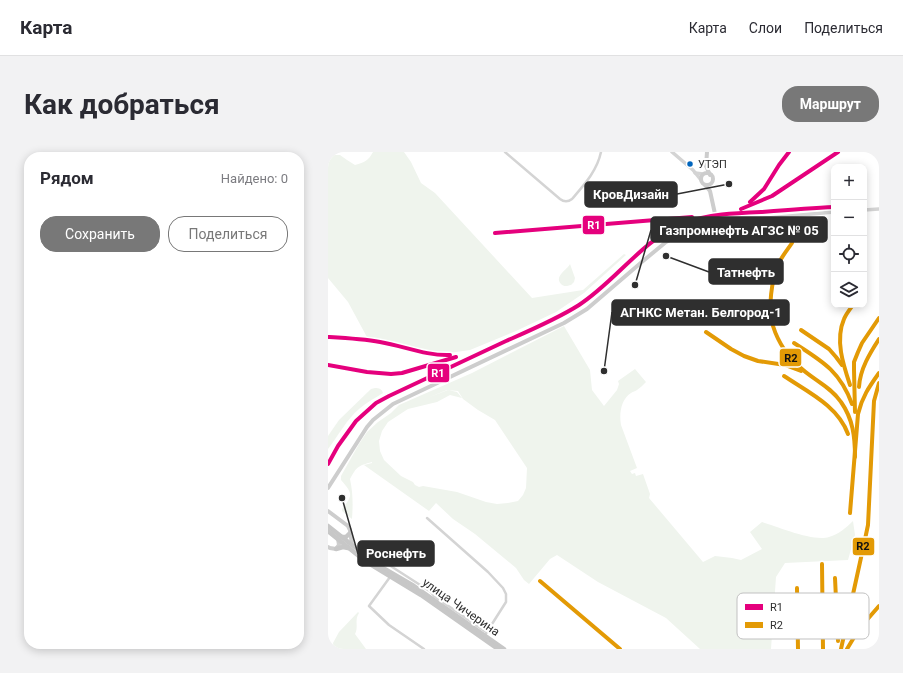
<!DOCTYPE html>
<html lang="ru">
<meta charset="utf-8">
<style>
:root{--surface:#fff;--page:#f2f2f3;--text:#2b2b33;--muted:#7c7c81;--line:#e1e1e2;--accent:#787878}
body{margin:0;font-family:Roboto,sans-serif;background:var(--page);color:var(--text)}
.controls{position:absolute;right:12px;top:12px;display:grid;overflow:hidden;border-radius:8px;box-shadow:0 2px 10px #0003}
.controls button{width:36px;height:36px;display:grid;place-items:center;padding:0;border:0;border-bottom:1px solid var(--line);background:var(--surface);color:var(--text);font:20px sans-serif}
.list{margin:0;padding:0;list-style:none}
h2{display:flex;justify-content:space-between;align-items:center;height:52px;margin:0;padding:0 16px;font-size:17px}
h2 small{font-size:13px;font-weight:400;color:var(--muted)}
.actions{display:flex;gap:8px;padding:12px 16px}
.actions a{flex:1;padding:9px 0;border:1px solid var(--accent);border-radius:16px;text-align:center;font-size:14px;color:var(--accent)}
.actions .main{background:var(--accent);color:#fff}
.icon{flex:none;width:22px;height:22px;fill:none;stroke:currentColor;stroke-width:2;stroke-linecap:round;stroke-linejoin:round}
.map{position:relative;flex:none;width:551px;height:497px;overflow:hidden;border-radius:16px}
header{display:flex;align-items:center;gap:24px;box-sizing:border-box;height:56px;padding:0 20px;background:var(--surface);border-bottom:1px solid var(--line)}
header strong{font-size:19px}
nav{display:flex;gap:22px;margin-inline-start:auto;font-size:14px}
.intro{display:flex;align-items:center;justify-content:space-between;box-sizing:border-box;height:96px;padding:0 24px}
h1{margin:0;font-size:28px}
.button{padding:10px 18px;border-radius:16px;background:var(--accent);color:#fff;font-size:14px;font-weight:700}
main{display:flex;gap:24px;padding:0 24px}
aside{flex:1;background:var(--surface);border-radius:16px;box-shadow:0 2px 10px #0003}
.map>svg:first-child{display:block}
.green{fill:#eff4ed;fill-rule:evenodd}
.lines{fill:none;stroke-linecap:round;stroke-linejoin:round}
.minor{stroke:#d4d4d4;stroke-width:2.5}
.tertiary{stroke:#d4d4d4;stroke-width:3.5}
.secondary{stroke:#cdcdcd;stroke-width:4}
.primary{stroke:#c7c7c7;stroke-width:4.5}
.rail-1-casing{stroke:#fff;stroke-width:7}
.rail-2-casing{stroke:#fff;stroke-width:7}
.rail-1{stroke:#e5007d;stroke-width:4}
.rail-2{stroke:#e39a05;stroke-width:4}
.bus-dot{fill:#0065bd;stroke:#fff;stroke-width:1.5}
.labels{text-anchor:middle;stroke-width:4;stroke-linejoin:round;paint-order:stroke}
.bus-label{font-size:11px;fill:#2f2f2f;stroke:#fff;text-anchor:start}
.street-label{font-size:12px;fill:#2f2f2f;stroke:#fff}
.key{fill:#fff;stroke:#c1c1c1;stroke-width:1}
.key-label{font-size:11px;fill:#2f2f2f}
.leader{fill:none;stroke:#2f2f2f;stroke-width:1.5}
.callout-dot{fill:#2f2f2f;stroke:#fff;stroke-width:1.5}
.callout{fill:#2f2f2f;stroke:#2f2f2f;stroke-width:1.5}
.callout-label{font-size:13px;text-anchor:middle;font-weight:bold;fill:#fff}
.line-badge{stroke:#fff;stroke-width:1.5}
.badge-label{font-size:11px;text-anchor:middle;font-weight:bold;fill:#fff}
.pale-badge-label{font-size:11px;text-anchor:middle;font-weight:bold;fill:#111}
</style>
<header>
<strong>Карта</strong>
<nav><a>Карта</a><a>Слои</a><a>Поделиться</a></nav>
</header>
<div class="intro"><h1>Как добраться</h1><a class="button">Маршрут</a></div>
<main>
<aside>
<h2>Рядом<small>Найдено: 0</small></h2>
<ul class="list">
</ul>
<div class="actions"><a class="main">Сохранить</a><a>Поделиться</a></div>
</aside>
<div class="map">
<svg width="551" height="497" viewBox="0 0 551 497">
<rect width="100%" height="100%" fill="#fff"/>
<g class="green">
<path d="M45,0H76L83,10L93,31L107,41L204,146L255,138L296,102L298,103L256,141L228,160L188,179L142,198L121,201H110L93,198L53,189L40,187L20,150L0,126V3H12L19,8L27,13C37,10 40,9 45,0Z"/>
<path d="M242,112L247,126L246,130L243,133C239,134 236,135 233,132C226,124 239,118 242,112Z"/>
<path d="M236,174L262,218L264,238L276,254L289,238L291,232L290,229L307,217L318,230C315,233 312,236 309,238C308,239 304,240 303,241C293,247 291,262 293,273L309,316L302,319L304,322L307,321L308,324L315,322L322,342L321,346L375,410L387,404L404,406L413,408L434,397L422,380L434,370C450,375 486,390 501,385C511,382 518,376 525,369L527,383L520,408L457,411L448,425L443,497H372L338,466L270,430L229,403L222,407L201,432L196,428L188,416L147,382L125,367L108,351L101,359L36,313L44,311V310C30,314 29,314 22,327C25,341 25,353 24,367L14,359V357C25,343 25,342 13,328V324L31,292L39,280L50,270L63,261L71,253L144,221ZM119,238L130,239L135,247L150,258L167,268L199,316L198,336L195,343L190,349L180,351L169,352L158,350L129,340L95,334L91,335L87,333L85,330L73,324L56,308L52,299L51,289L54,279L60,270L80,257L109,250L122,243L134,246L129,240L120,238L99,246Z"/>
<path d="M47,236C51,236 54,237 55,241C47,246 39,250 31,257C19,267 10,284 0,297V284L11,268L43,237Z"/>
<path d="M30,460L31,461C26,468 31,475 27,482L38,497H6L5,491L11,480Z"/>
</g>
<g class="lines">
<g class="minor">
<path d="M177,0L232,47C236,50 240,50 244,47C256,33 269,19 273,0"/>
<path d="M99,366L160,420L175,436L178,442V450L157,483"/>
<path d="M58,411L103,440L106,444L158,480"/>
<path d="M62,425L41,454L61,473L96,497"/>
</g>
<g class="tertiary">
<path d="M344,0L365,18L373,28"/>
<path d="M367,21L375,22"/>
<path d="M536,58L551,57"/>
<path d="M389,71L416,68L506,60"/>
</g>
<g class="secondary">
<path d="M379,0L378,14L382,23"/>
<circle cx="379" cy="27" r="6"/>
<path d="M0,336L39,275L45,268L65,252L236,171L259,157L315,109L338,90L348,85L356,82L389,71L382,39L377,33"/>
<path d="M0,359L20,374L22,378L24,393"/>
<path d="M0,395L2,396L8,397L11,393L10,387"/>
</g>
<g class="primary">
<path d="M0,374L24,393L55,416L86,434L176,497"/>
<path d="M0,379L37,409L93,443L170,497"/>
<path d="M14,385H18L22,381"/>
<path d="M8,397L15,395L20,396"/>
</g>
<g class="rail-1-casing">
<g id="rail-1">
<path d="M422,50L436,37L451,13L461,0"/>
<path d="M413,57L444,44L510,0"/>
<path d="M167,81L364,65"/>
<path d="M0,185C17,186 35,187 52,190C76,194 98,204 122,203"/>
<path d="M0,213L39,220L63,222L74,221L128,205"/>
<path d="M0,312L10,294L28,269L48,251L61,244C100,226 139,207 178,189C203,178 229,167 251,153C288,129 314,88 356,71C380,62 408,61 434,60C458,58 482,56 506,55"/>
</g>
</g>
<g class="rail-2-casing">
<g id="rail-2">
<path d="M464,91C460,97 454,104 451,111C443,129 440,155 445,174C450,190 461,206 474,217C486,228 503,235 513,250C525,267 527,285 527,305"/>
<path d="M473,178L501,197L508,205L514,213"/>
<path d="M378,180L403,197L416,204L430,209L457,213L473,219"/>
<path d="M466,191C494,209 512,219 524,252"/>
<path d="M456,224C480,240 510,254 520,282"/>
<path d="M522,233C515,212 507,188 516,167C518,162 522,157 525,153"/>
<path d="M531,235C532,217 542,201 551,187"/>
<path d="M527,260L526,218V210L530,200L534,191L551,166"/>
<path d="M522,361L530,262C534,245 541,235 551,221"/>
<path d="M494,412L495,497"/>
<path d="M507,426L510,489"/>
<path d="M212,429L292,497"/>
<path d="M469,436L470,497"/>
<path d="M513,497L536,392L540,373L546,249L551,231"/>
<path d="M519,497L531,477L551,454"/>
</g>
</g>
<use href="#rail-1" class="rail-1"/>
<use href="#rail-2" class="rail-2"/>
</g>
<circle class="bus-dot" cx="362" cy="12" r="3.5"/>
<g class="labels">
<g class="bus-label">
<text x="370" y="16">УТЭП</text>
</g>
<g class="street-label">
<text transform="translate(133 455) rotate(35)" y="4">улица Чичерина</text>
</g>
</g>
<rect x="409" y="441" width="132" height="46" rx="6" class="key"/>
<rect x="417" y="452" width="18" height="6" fill="#e5007d"/>
<rect x="417" y="470" width="18" height="6" fill="#e39a05"/>
<g class="key-label">
<text x="442" y="459">R1</text>
<text x="442" y="477">R2</text>
</g>
<path class="leader" d="M401 32L349 42M307 133L323 78M338 104L381 120M276 219L284 160M14 346L30 402"/>
<g class="callout-dot">
<circle cx="401" cy="32" r="4"/>
<circle cx="307" cy="133" r="4"/>
<circle cx="338" cy="104" r="4"/>
<circle cx="276" cy="219" r="4"/>
<circle cx="14" cy="346" r="4"/>
</g>
<g class="callout">
<rect x="257" y="30" width="92" height="25" rx="4"/>
<rect x="323" y="65" width="176" height="25" rx="4"/>
<rect x="381" y="107" width="74" height="25" rx="4"/>
<rect x="284" y="148" width="177" height="25" rx="4"/>
<rect x="30" y="389" width="76" height="25" rx="4"/>
</g>
<g class="callout-label">
<text x="303" y="47">КровДизайн</text>
<text x="411" y="83">Газпромнефть АГЗС № 05</text>
<text x="418" y="125">Татнефть</text>
<text x="373" y="165">АГНКС Метан. Белгород-1</text>
<text x="68" y="406">Роснефть</text>
</g>
<g class="line-badge">
<rect x="254" y="63" width="23" height="20" rx="4" fill="#e5007d"/>
<rect x="451" y="196" width="23" height="19" rx="4" fill="#e39a05"/>
<rect x="99" y="211" width="23" height="20" rx="4" fill="#e5007d"/>
<rect x="524" y="385" width="23" height="19" rx="4" fill="#e39a05"/>
</g>
<g class="badge-label">
<text x="266" y="77">R1</text>
<text x="110" y="225">R1</text>
</g>
<g class="pale-badge-label">
<text x="463" y="210">R2</text>
<text x="535" y="398">R2</text>
</g>
</svg>
<div class="controls">
<button>+</button>
<button>−</button>
<button><svg class="icon" aria-label="locate" viewBox="0 0 24 24"><circle cx="12" cy="12" r="6"/><path d="M12 2v4M12 18v4M2 12h4M18 12h4"/></svg></button>
<button><svg class="icon" aria-label="layers" viewBox="0 0 24 24"><path d="M12 4l9 5-9 5-9-5zM3 14l9 5 9-5"/></svg></button>
</div>
</div>
</main>
